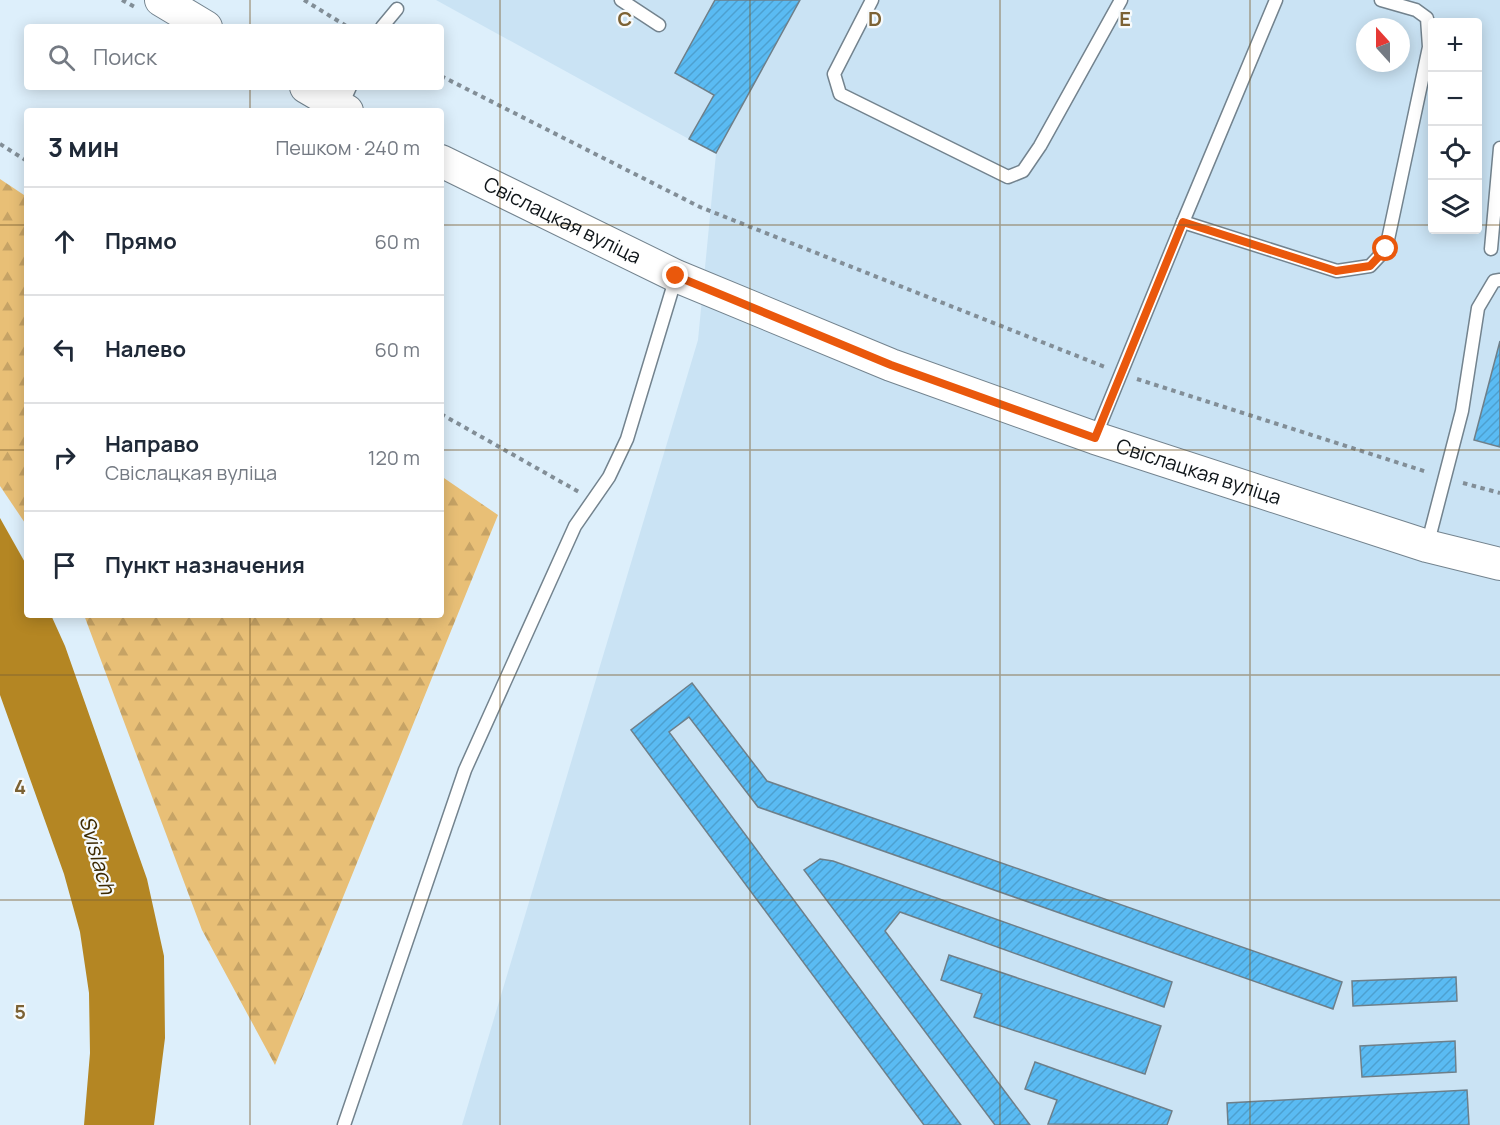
<!DOCTYPE html>
<html lang="ru">
<meta charset="utf-8">
<style>
:root{--surface:#fff;--page:#f2f2f3;--text:#1f2937;--muted:#747a83;--line:#e0e1e3}
body{margin:0;font-family:Manrope,sans-serif;background:var(--page);color:var(--text)}
.controls{position:absolute;right:18px;top:18px;display:grid;overflow:hidden;border-radius:6px;box-shadow:0 3px 15px #0003}
.controls button{width:54px;height:54px;display:grid;place-items:center;padding:0;border:0;border-bottom:2px solid var(--line);background:var(--surface);color:var(--text);font:30px sans-serif}
.compass{position:absolute;left:1356px;top:18px;width:54px;height:54px;border-radius:50%;background:var(--surface);box-shadow:0 3px 15px #0003;rotate:339deg}
.stop{position:absolute;width:18px;height:18px;margin:-14px;border:4px solid #ea580c;border-radius:50%;background:#fff}
.stop.end{background:#ea580c;border-color:#fff;box-shadow:0 2px 6px #0008}
.list{margin:0;padding:0;list-style:none}
h2{display:flex;justify-content:space-between;align-items:center;height:78px;margin:0;padding:0 24px;font-size:26px}
h2 small{font-size:20px;font-weight:400;color:var(--muted)}
.list li{display:grid;grid-template-columns:39px 1fr auto;gap:18px;align-items:center;box-sizing:border-box;height:108px;padding:0 24px;border-top:2px solid var(--line)}
.list b{display:block;font-size:22px;white-space:nowrap}
.list p{margin:0;font-size:20px;white-space:nowrap;color:var(--muted)}
.list em{font-size:20px;font-style:normal;color:var(--muted)}
.icon{flex:none;width:33px;height:33px;fill:none;stroke:currentColor;stroke-width:2;stroke-linecap:round;stroke-linejoin:round}
.map{position:relative;flex:none;width:1500px;height:1125px;overflow:hidden}
.search{position:absolute;background:var(--surface);box-shadow:0 3px 15px #0003;left:24px;top:24px;width:420px;height:66px;display:flex;align-items:center;gap:15px;box-sizing:border-box;padding:0 21px;border-radius:6px;color:var(--muted);font-size:22px}
.panel{position:absolute;background:var(--surface);box-shadow:0 3px 15px #0003;left:24px;top:108px;width:420px;height:510px;border-radius:6px}
.map>svg:first-child{display:block}
.built{fill:#cae3f4;fill-rule:evenodd}
.forest{fill:url(#forest-firs)}
.water{fill:#b48623}
.building{fill:url(#building-hatch);stroke:#6e7f89;stroke-width:1.5}
.lines{fill:none;stroke-linecap:round;stroke-linejoin:round}
.service-casing{stroke:#73838e;stroke-width:15}
.tertiary-casing{stroke:#73838e;stroke-width:34}
.path{stroke:#828e97;stroke-width:4;stroke-dasharray:4.5 4.5;stroke-linecap:butt}
.service{stroke:#fff;stroke-width:12}
.tertiary{stroke:#fff;stroke-width:32}
.route{stroke:#ea580c;stroke-width:8}
.grid{fill:none;stroke:#7c6234;stroke-width:1.5;stroke-opacity:0.55}
.labels{text-anchor:middle;stroke-width:4.5;stroke-linejoin:round;paint-order:stroke}
.street-label{font-size:20px;fill:#0e1418;stroke:#f6fafc}
.water-label{font-size:21px;font-style:italic;fill:#3c2900;stroke:#f6fafc}
.grid-label{font-size:20px;text-anchor:middle;font-weight:bold;fill:#7c6234;stroke:#f6fafc;stroke-width:4.5;stroke-linejoin:round;paint-order:stroke}
</style>
<div class="map">
<svg width="1500" height="1125" viewBox="0 0 1500 1125">
<defs>
<pattern id="forest-firs" width="22" height="20" patternUnits="userSpaceOnUse" patternTransform="scale(1.5)"><rect width="22" height="20" fill="#e8bf76"/><path d="M5 1l3.5 6h-7zM16 11l3.5 6h-7z" fill="#c6a365"/></pattern>
<pattern id="building-hatch" width="6" height="6" patternUnits="userSpaceOnUse" patternTransform="scale(1.5)"><rect width="6" height="6" fill="#5abbf3"/><path d="M-1 1l2-2M0 6l6-6M5 7l2-2" fill="none" stroke="#4da0d0"/></pattern>
</defs>
<rect width="100%" height="100%" fill="#ddeffb"/>
<path class="built" d="M436,0H1500V1125H462L698,340L716,154ZM1432,22H1478V230H1432ZM1365,27H1401V63H1365Z"/>
<g class="forest">
<path d="M0,179L27,197V526L0,486Z"/>
<path d="M441,476L498,515L275,1065L202,930L84,615H441Z"/>
</g>
<path class="water" d="M0,518L27,566V615H51L65,646L147,879L164,956L165,1038L154,1125H84L90,1053L89,993L80,932L64,874L0,695Z"/>
<g class="building">
<path d="M715,0H800L716,153L689,139L714,95L675,73Z"/>
<path d="M1500,341V447L1474,440Z"/>
<path d="M692,683L767,781L1342,982L1333,1009L758,807L689,717L669,732L961,1125H924L631,730Z"/>
<path d="M820,859L833,861L1172,982L1164,1007L900,912L885,931L1030,1125H995L804,870Z"/>
<path d="M949,955L1161,1026L1145,1074L974,1017L982,994L941,980Z"/>
<path d="M1456,977L1457,1001L1353,1006L1352,981Z"/>
<path d="M1455,1041L1456,1072L1362,1077L1360,1046Z"/>
<path d="M1035,1062L1172,1111L1167,1125L1048,1124L1057,1100L1025,1089Z"/>
<path d="M1467,1090L1469,1125H1228L1227,1103Z"/>
</g>
<g class="lines">
<g class="service-casing">
<g id="service">
<path d="M621,0L659,25"/>
<path d="M872,0L834,74L840,94L1008,177L1023,171L1040,146L1121,0"/>
<path d="M382,27L397,9"/>
<path d="M341,107L350,87"/>
<path d="M1183,222L1276,0"/>
<path d="M1491,249L1500,148"/>
<path d="M1095,437L1183,222L1337,271L1370,266L1386,249L1429,47L1427,18L1416,10L1381,0"/>
<path d="M1427,546L1462,411L1478,308L1494,281L1500,280"/>
<path d="M344,1125L465,770L575,526L609,477L627,439L676,277"/>
</g>
</g>
<g class="tertiary-casing">
<g id="tertiary">
<path d="M161,0L206,27"/>
<path d="M306,87L347,111"/>
<path id="s1" d="M441,161L676,276L891,365L1095,438L1427,546L1500,564"/>
</g>
</g>
<g class="path">
<path d="M122,0L135,7"/>
<path d="M304,0L348,27"/>
<path d="M441,76L700,207L1105,367"/>
<path d="M0,144L27,161"/>
<path d="M1137,379L1427,472"/>
<path d="M441,414L579,492"/>
<path d="M1463,483L1500,493"/>
</g>
<use href="#service" class="service"/>
<use href="#tertiary" class="tertiary"/>
</g>
<g class="lines">
<path class="route" d="M676,276L891,365L1095,438L1183,222L1336,271L1370,266L1386,249"/>
</g>
<path class="grid" d="M250,0V27M500,0V1125M750,0V1125M1000,0V1125M1250,0V1125M250,87V111M0,225H27M441,225H1432M1478,225H1500M0,450H27M441,450H1500M250,615V1125M0,675H1500M0,900H1500"/>
<g class="labels">
<g class="street-label">
<text dy="7" stroke="none"><textPath href="#s1" startOffset="135">Свіслацкая вуліца</textPath></text>
<text dy="7" stroke="none"><textPath href="#s1" startOffset="820">Свіслацкая вуліца</textPath></text>
</g>
<g class="water-label">
<text transform="translate(97 855) rotate(74)" y="7">Svislach</text>
</g>
</g>
<g class="grid-label">
<text x="625" y="26">C</text>
<text x="875" y="26">D</text>
<text x="1125" y="26">E</text>
<text x="20" y="794">4</text>
<text x="20" y="1019">5</text>
</g>
</svg>
<div class="controls">
<button>+</button>
<button>−</button>
<button><svg class="icon" aria-label="locate" viewBox="0 0 24 24"><circle cx="12" cy="12" r="6"/><path d="M12 2v4M12 18v4M2 12h4M18 12h4"/></svg></button>
<button><svg class="icon" aria-label="layers" viewBox="0 0 24 24"><path d="M12 4l9 5-9 5-9-5zM3 14l9 5 9-5"/></svg></button>
</div>
<svg class="compass" viewBox="-18 -18 36 36"><path d="M0-13l5 13h-10z" fill="#e53935"/><path d="M0 13l5-13h-10z" fill="#747a83"/></svg>
<div class="stop" style="left:1386px;top:249px"></div>
<div class="stop end" style="left:676px;top:276px"></div>
<div class="search"><svg class="icon" aria-label="search" viewBox="0 0 24 24"><circle cx="10" cy="10" r="6"/><path d="M15 15l6 6"/></svg>Поиск</div>
<section class="panel">
<h2>3 мин<small>Пешком · 240 m</small></h2>
<ul class="list">
<li><svg class="icon" aria-label="ahead" viewBox="0 0 24 24"><path d="M12 20V5M6 11l6-6 6 6"/></svg><div><b>Прямо</b></div><em>60 m</em></li>
<li><svg class="icon" aria-label="left" viewBox="0 0 24 24"><path d="M17 20v-9H6M10 6l-5 5 5 5"/></svg><div><b>Налево</b></div><em>60 m</em></li>
<li><svg class="icon" aria-label="right" viewBox="0 0 24 24"><path d="M7 20v-9h11M14 6l5 5-5 5"/></svg><div><b>Направо</b><p>Свіслацкая вуліца</p></div><em>120 m</em></li>
<li><svg class="icon" aria-label="arrive" viewBox="0 0 24 24"><path d="M6 21V4h12l-3 4 3 4H6"/></svg><div><b>Пункт назначения</b></div></li>
</ul>
</section>
</div>
